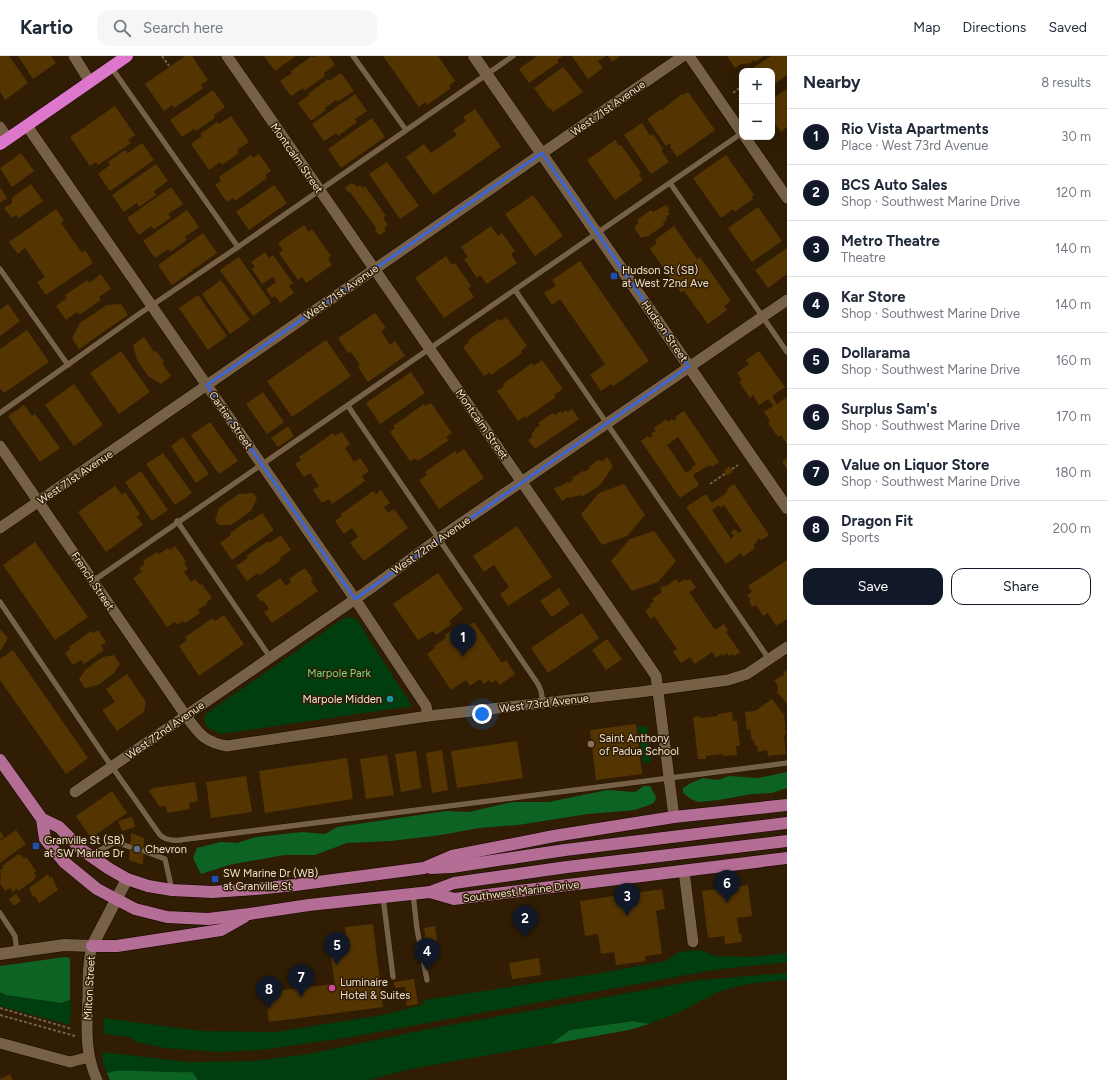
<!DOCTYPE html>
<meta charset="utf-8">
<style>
:root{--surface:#fff;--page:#f6f6f7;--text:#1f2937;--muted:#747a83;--line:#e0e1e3;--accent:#111827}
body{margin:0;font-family:Figtree,sans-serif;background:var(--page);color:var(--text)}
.controls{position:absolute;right:12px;top:12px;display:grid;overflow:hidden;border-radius:8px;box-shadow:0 4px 16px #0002}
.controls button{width:36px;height:36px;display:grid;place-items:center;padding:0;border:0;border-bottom:1px solid var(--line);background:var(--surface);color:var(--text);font:20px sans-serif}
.you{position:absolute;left:482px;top:658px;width:14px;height:14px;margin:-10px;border:3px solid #fff;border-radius:50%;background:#1a73e8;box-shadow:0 0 0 6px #1a73e833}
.badge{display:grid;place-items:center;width:26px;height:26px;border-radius:50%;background:var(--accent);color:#fff;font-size:13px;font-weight:700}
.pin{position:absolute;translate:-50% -33px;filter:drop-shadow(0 1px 2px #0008)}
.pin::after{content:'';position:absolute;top:21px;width:14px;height:12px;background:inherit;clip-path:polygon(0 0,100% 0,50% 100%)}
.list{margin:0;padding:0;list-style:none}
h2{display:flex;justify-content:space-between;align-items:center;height:52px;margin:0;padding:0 16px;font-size:17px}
h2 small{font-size:13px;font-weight:400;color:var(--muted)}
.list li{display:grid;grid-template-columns:26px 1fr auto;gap:12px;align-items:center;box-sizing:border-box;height:56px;padding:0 16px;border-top:1px solid var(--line)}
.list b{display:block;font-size:15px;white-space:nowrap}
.list p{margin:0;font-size:13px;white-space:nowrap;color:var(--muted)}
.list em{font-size:13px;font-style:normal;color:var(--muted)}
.actions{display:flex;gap:8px;padding:12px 16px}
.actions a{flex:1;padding:9px 0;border:1px solid var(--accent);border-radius:12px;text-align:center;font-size:14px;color:var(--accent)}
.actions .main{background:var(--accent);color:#fff}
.icon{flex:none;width:22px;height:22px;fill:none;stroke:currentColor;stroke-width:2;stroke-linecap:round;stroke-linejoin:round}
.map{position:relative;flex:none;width:787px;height:1024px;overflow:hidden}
header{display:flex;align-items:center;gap:24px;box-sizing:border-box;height:56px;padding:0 20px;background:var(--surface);border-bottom:1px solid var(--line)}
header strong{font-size:19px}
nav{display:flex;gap:22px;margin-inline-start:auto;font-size:14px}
.search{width:280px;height:36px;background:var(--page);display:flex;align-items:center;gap:10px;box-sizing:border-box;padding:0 14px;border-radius:12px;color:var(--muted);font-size:15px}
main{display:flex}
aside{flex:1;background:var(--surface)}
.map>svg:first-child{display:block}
.green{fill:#003e0f}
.forest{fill:#0c6323}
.building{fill:#543502;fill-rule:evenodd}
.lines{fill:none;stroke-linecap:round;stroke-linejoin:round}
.lane-casing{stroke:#150800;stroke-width:6}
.street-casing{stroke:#150800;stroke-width:12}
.secondary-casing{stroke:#150800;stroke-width:13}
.primary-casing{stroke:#150800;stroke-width:13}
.highway-casing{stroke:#150800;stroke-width:13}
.path{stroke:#72614b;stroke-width:2;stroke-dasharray:3 2;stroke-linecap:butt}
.lane{stroke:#776146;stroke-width:5.5}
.street{stroke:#776146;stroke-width:11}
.secondary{stroke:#776146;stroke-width:12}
.primary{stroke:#b46e96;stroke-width:12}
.highway{stroke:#d7c;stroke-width:12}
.marked{fill:none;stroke:#3c64d7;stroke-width:3;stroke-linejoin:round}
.transit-dot{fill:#1a4fb4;stroke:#301d03;stroke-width:1.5}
.culture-dot{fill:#0f9aa8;stroke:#301d03;stroke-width:1.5}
.education-dot{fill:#8d6e63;stroke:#301d03;stroke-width:1.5}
.service-dot{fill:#5c6f8a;stroke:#301d03;stroke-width:1.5}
.hotel-dot{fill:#d1479c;stroke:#301d03;stroke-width:1.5}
.labels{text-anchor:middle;stroke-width:3;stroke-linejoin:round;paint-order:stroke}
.street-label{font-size:11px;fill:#efe2d3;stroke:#301d03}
.poi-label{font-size:11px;fill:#efe2d3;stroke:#301d03;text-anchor:start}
.park-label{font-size:11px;fill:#78dc84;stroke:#301d03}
</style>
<header>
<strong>Kartio</strong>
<div class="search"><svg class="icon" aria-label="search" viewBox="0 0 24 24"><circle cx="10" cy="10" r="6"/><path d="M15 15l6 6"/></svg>Search here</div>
<nav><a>Map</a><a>Directions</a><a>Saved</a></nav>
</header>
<main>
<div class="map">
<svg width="787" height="1024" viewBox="0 0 787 1024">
<rect width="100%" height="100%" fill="#301d03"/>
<g class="green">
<path d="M348,561L354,562L357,564L412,650L222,678C212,675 198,668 207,657L344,562Z"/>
<path d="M647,670L651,706L643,707L638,671Z"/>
<path d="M700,894L715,900L751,901L787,897V906L713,914L351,981L261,994L220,996L165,992L135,986L130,981L104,978L103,962L201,975L276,976L382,959L422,949L424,944L595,918L666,905L679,896Z"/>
<path d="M787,917V924L754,927L734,931L716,937L680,956L649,968L633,965L570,974L551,988L410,1013L369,1024H198L191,1016C182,1016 173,1017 163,1017C144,1016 126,1013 107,1017L103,1007L102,996L188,1006L254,1005L308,998L429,973L700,924Z"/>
<path d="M0,936L6,939L61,947L70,944L71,947L70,969L0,950Z"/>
</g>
<g class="forest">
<path d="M787,716V732L772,737L751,738L719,744L698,746L691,743L683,737V732L691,727L703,722L718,724L729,720L758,722Z"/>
<path d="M644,730H650L656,741L655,745L652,748L635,754L588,758L518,769L479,772L441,779L391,785L347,787L315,799H284L229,809L201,818L193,802L197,792L221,786L237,787L256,781L302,776L325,778L337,771L446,755L469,756L512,746H549L607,734L635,736Z"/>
<path d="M65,901L70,902V944L61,947L6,939L0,936V910Z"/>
<path d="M633,965L649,968L629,974L551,988L570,974Z"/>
<path d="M116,1015C141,1014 166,1017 192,1016L198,1024H110L107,1017Z"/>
</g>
<g class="building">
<path d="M0,0H9L28,27L5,44L0,36Z"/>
<path d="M18,0H51L56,7L33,23Z"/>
<path d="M185,0H192L208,24L201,29L203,32L174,52L172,49L164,55L145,28Z"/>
<path d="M264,0H296L275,15Z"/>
<path d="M312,0L313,2L316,0H329L335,9L324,17L325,20L304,35L303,32L291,40L280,25L292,17L291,15Z"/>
<path d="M383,0H438L455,25L449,30L451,32L427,49L425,46L419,51Z"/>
<path d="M537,0H563L557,4L559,6L529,27L519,13Z"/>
<path d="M572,0H606L598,5L603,12L588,23Z"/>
<path d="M608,0H620L612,6Z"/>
<path d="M727,0H764L755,6L754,4L751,7L741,8L735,12Z"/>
<path d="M771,0H787V19L772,30V15H755L753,12Z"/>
<path d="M563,11L583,36L553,56L550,52L549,53L534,32Z"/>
<path d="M341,17L354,35L337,46L336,44L325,52L326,54L311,65L298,47L309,39L308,38L328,23L329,25Z"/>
<path d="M787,33V71L781,76L772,64V43Z"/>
<path d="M213,34L225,51L214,59L215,62L196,75L194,73L182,81L170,64Z"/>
<path d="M688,36L715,74L677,101L670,91L671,90L670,87L666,90L647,63L661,53L662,54L682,38L683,39Z"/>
<path d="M355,38L367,55L355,63L357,66L338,80L336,77L324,85L312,68Z"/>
<path d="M115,50L135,79L128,84L131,87L98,109L96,106L90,110L70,81Z"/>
<path d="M475,53L501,91L433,139L406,101L424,88L431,97L457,79L453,74L466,65L463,61Z"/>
<path d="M231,60L249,86L237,94L239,97L222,109L220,106L209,114L191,88L202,80L200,78L217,66L219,68Z"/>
<path d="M372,62L385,81L341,112L328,93Z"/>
<path d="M642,67L650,80L653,78L663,93L661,94L669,106L651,118L624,79Z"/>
<path d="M615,84L619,90L621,89L641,117L639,119L643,124L615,144L587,104Z"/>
<path d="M142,87L154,104L110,135L98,118L110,109L108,106L125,94L128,97Z"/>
<path d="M21,97L34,115L12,131L0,112Z"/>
<path d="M259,98L271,115L265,119L267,122L235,145L233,142L227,146L215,129L221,125L219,121L251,99L253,102Z"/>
<path d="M726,99L754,139L751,141L753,143L734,156L733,153L721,162L693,122Z"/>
<path d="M387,106L419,150L400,163L369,118Z"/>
<path d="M156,108L168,125L154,135L156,139L139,151L137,147L124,156L112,139Z"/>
<path d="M352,127L354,129L355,128L357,131L360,129L363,132L365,130L386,160L383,162L388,169L384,172L386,175L379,179L375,174L377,173L350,136L349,137L345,132Z"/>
<path d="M31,128L43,145L19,162L16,159L12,162L4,152L12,147V142Z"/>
<path d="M274,129L287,147L249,174L236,156Z"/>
<path d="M0,131L7,142L0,147Z"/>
<path d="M171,131L183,148L168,158L171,162L154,173L151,170L139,179L127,162Z"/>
<path d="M533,139L563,180L535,200L505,158Z"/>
<path d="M666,149L670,154L667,155L670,158L666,161L667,163L663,167L664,169L647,181L646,180L641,182L634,171L639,167L637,164L651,154L653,156Z"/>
<path d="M758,151L782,185L752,206L728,172Z"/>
<path d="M56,153L64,165L61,167L82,197L85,194L93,207L46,239L37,226L45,221L25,192L18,198L9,186Z"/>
<path d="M187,154L199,171L185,181L187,184L170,196L168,193L155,202L143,185Z"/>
<path d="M304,169L309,176L312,173L331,200L328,203L332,209L306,227L302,221L298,224L279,197L283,194L278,187Z"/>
<path d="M491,170L498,180L502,177L515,195L511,198L517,207L487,228L480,219L477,222L464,203L468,201L461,191Z"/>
<path d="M674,170L697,203L700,201L731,245L724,250L727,254L708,268L684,235L681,237L650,193L657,187L655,184Z"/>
<path d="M203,177L217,197L172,229L158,209Z"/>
<path d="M787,192V218L768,232L755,214Z"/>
<path d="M265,196L269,202L273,199L293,227L289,230L294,237L280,247L275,240L272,242L266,233L276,226L273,221L262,228L252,213L255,211L251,206Z"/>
<path d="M446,200L452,209L455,207L471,230L468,232L474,241L444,262L415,222Z"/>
<path d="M239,201L271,247L253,260L220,214Z"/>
<path d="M580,205L649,305L613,330L611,328L601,335L590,319L605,308L560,243L552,249L544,237L556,230L552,224Z"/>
<path d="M101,218L111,233L99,241L101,244L79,259L77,256L66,264L56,250L67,242L65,239L87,224L89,227Z"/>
<path d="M221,224L250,264L230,278L202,238Z"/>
<path d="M198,239L227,280L208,294L179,252Z"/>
<path d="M8,248L20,265L0,280V254Z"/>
<path d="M121,248L128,259L79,293L72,282L80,267L107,249Z"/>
<path d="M375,257L386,272L381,275L390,289L395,285L405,300L368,326L358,311L360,309L351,296L348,297L338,282Z"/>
<path d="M506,261L527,290L521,295L522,297L491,319L490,316L484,320L463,291L469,286L468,284L498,263L500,265Z"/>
<path d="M27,274L49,306L4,337L0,332V293Z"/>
<path d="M144,281L154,296L156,295L164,306L162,307L171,320L161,328L148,320L137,304L133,289Z"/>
<path d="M326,284L351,320L292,361L267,325Z"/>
<path d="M121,295L150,336L119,358L90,317Z"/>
<path d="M759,295L785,331L772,340L777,348L787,341V388L781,379L778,381L768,367L770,365L764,356L773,350L768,343L759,349L753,339L750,342L739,326L742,324L737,317L749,308L746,304Z"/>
<path d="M542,304L563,333L554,339L556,341L526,362L525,360L518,365L497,335L504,330L503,328L532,307L534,310Z"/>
<path d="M411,316L425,337L380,368L366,347Z"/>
<path d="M74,328L103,369L74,390L45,349Z"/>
<path d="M263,336L284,366L267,378L246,348Z"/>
<path d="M431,347L452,377L446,381L449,384L418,405L415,402L410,405L390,376L395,372L393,370L424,348L425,350Z"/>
<path d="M24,349L32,360L35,358L60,392L40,406L8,360Z"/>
<path d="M572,353L579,363L535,393L528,384L533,380L531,378L535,375L534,374L540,369L538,367L553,357L555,359L561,355L562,357L566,354L568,356Z"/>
<path d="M684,355L719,406L712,411L710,409L706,411L693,419L699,429L680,442L641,385L648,380L649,382L653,380L651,377L656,375L654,372L666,363L668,366L672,363L674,365L676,363L675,361ZM678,381L696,408L692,411L693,412L686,417L667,389Z"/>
<path d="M210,366L238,405L219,418L191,379Z"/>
<path d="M288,370L294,380L278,391L271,382Z"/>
<path d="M342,376L350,388L345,392L354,406L360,402L369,415L362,420L365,425L332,448L329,443L322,447L313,434L319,430L310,417L304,421L295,408L301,404L299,401L333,377L335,380Z"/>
<path d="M183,381L209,418L196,427L171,390Z"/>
<path d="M464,393L484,422L439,453L419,424L427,419L425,416L455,395L457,398Z"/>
<path d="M163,397L192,437L175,449L146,408Z"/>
<path d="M607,401L613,410L601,428L582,441L580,439L570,442L568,441L562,445L554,433L558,430L559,431L567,426L569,427L573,424L572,422L583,415H586L590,412L589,411L598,404L603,405Z"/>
<path d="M787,402V413L782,406Z"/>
<path d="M729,410L733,416L727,420L724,415Z"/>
<path d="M141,415L168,454L152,465L125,426Z"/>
<path d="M624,428L645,459L627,480L602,489L581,458L599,437Z"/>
<path d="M734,428L769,479L761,484L759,482L756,485L757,486L753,489L755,492L743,501L741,497L726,508L686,451L706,438L712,447L725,438L728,434L727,433ZM719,449L720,452L724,449L742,475L738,477L735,473L731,476L734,480L731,483L712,454Z"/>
<path d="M115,430L122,439L125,436L140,458L137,461L143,469L106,496L78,456Z"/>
<path d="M381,434L390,447L384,451L388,457L394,453L408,472L364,505L350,487L358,481L352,472L344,478L335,465L342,460L341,458L373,435L376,438Z"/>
<path d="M253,437L257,442L251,455L231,469H219L215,464L219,452L239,438Z"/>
<path d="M262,457L274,474L232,504L220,487L231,479L230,477L250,463L251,465Z"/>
<path d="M517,470L552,521L508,550L500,538L509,531L494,509L484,516L473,500Z"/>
<path d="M654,475L676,505L658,526L632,535L611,505L630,483Z"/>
<path d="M281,479L291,494L280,502L281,504L260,519L258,517L247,525L236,510L248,502L246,500L268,485L269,487Z"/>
<path d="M35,486L88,561L55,584L3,509Z"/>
<path d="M175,490L186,505L184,507L188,513L184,516L191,526L195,523L200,529L202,528L212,542L206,547L207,548L198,554L200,557L185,567L183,565L177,569L175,566L167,571L133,522L142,516L139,512L145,508L143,505L157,496L159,498L168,492L170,494Z"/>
<path d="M787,504V563L776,570L768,557L763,560L756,549L752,551L749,545L751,544L747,539L752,536L748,530Z"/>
<path d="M303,513H306L313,524L311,525L318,535L272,567L264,556L269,553L263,544L261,546L256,539L280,522L286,530L291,526L289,523Z"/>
<path d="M438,517L463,553L449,565L451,568L436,579L433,575L418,584L393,548Z"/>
<path d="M676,523L679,527L685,523L686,525L690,523L696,532L689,536L715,574L724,568L728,574L726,576L740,596L734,600L732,598L729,600L727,597L723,600L721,598L716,602L712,596L695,608L690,601L681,607L673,596L677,593L654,560L651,563L645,555L651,550L650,548L654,545L652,543L662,536L660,532L664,529L665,531Z"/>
<path d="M559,532L570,548L552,561L540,545Z"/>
<path d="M582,557L599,582L548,617L531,592Z"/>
<path d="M224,559L244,588L199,620L179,590L187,584L185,581L213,562L215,565Z"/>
<path d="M474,566L502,607L506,604L515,618L500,629L496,624L492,627L489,624L484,628L480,623L470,630L466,624L451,634L427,598L435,592L434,590L446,582L445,579L453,573L455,576L465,569L466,571Z"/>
<path d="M0,573L8,582L0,596Z"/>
<path d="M98,574L106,586L101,590L104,594L84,608L81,604L73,609L65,597L70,593L69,591L91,575L93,577Z"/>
<path d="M607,583L622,603L606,614L592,594Z"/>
<path d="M13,594L88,702L66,718L0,624V603Z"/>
<path d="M114,599L120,608L114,617L98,629L85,632L79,623L86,613L103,601Z"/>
<path d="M787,614V648L780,639L777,638L778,630L774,624L784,619L783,617Z"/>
<path d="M127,618L146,646L144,656L117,675L102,654L115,646L106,633Z"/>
<path d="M772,643L784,659L786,679H784L786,698L768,700L767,694L758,696L757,689L755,690L754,684L752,685L750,673L747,674L745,656L755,655Z"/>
<path d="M732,656L733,665H737L740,690H736L737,699L723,700V698L706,700V703H698L693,661L700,660L701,662L718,660V658Z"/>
<path d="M636,668L642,718L596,724L590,674Z"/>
<path d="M517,685L523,722L457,732L451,695Z"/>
<path d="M442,694L448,734L432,737L426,697Z"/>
<path d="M416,695L421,732L401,736L395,698Z"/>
<path d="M387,699L394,739L366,743L360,703Z"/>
<path d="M347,702L353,743L265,757L259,715Z"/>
<path d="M246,720L252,756L211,762L206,726Z"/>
<path d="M195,726L198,745L189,747L190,753L167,757L166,750L160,751L149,735L153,732Z"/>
<path d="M112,735L127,757L91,782L76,760Z"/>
<path d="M132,761L135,771L122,775L118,765Z"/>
<path d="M16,774L26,788L0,807V785Z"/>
<path d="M0,775L4,781L0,784Z"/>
<path d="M131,777L144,782L143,809L129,804Z"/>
<path d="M17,799H21L24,803L26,801L36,815L34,817L36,820L34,824L18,835L17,832L13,836L10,832L5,835L0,827L1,819L0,814L3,812L2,810Z"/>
<path d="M48,818L50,822L52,821L58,834L39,847L35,840L33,841L29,832Z"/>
<path d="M748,829L752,860L737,862L739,878L741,877L742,886L725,888L724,880L708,882L702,835Z"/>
<path d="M662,833L665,853L656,855L662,898L645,900L646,905L616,909L614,896L601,898L598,878L585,880L580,845Z"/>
<path d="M16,838L21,845L14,850L9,843Z"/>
<path d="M373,868L383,951L269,966L265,936L335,928L328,884L346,881L345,871Z"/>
<path d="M435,870L437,885L426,887L424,872Z"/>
<path d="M539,902L541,919L512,923L509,907Z"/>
<path d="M414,923L418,948L407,950L405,931L395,932L394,926Z"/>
<path d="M10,1018L13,1024H0V1023Z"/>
</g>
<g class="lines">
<g class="lane-casing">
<g id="lane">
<path d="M353,0L406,74"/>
<path d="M111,11L238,191"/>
<path d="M670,127L787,296"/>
<path d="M0,213L68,309"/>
<path d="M515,234L769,603"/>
<path d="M348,350L538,628L541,635L543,647"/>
<path d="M0,357L139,258L238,191L513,0"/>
<path d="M177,465L270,601"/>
<path d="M93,525L742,77"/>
<path d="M0,546L103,698L160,779C170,788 184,783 196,782L787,707"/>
<path d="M144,795L165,803L172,834"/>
<path d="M91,799L115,786L130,791"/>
<path d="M413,838L417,873L427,924"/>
<path d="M383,841L393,921"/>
<path d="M0,857L15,880L17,896"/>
</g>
</g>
<g class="street-casing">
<g id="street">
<path d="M74,0L90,26"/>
<path d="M227,0L656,620L674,761"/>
<path d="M689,0L742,77"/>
<path d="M27,70L355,543L426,650L428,660"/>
<path d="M0,71L8,83"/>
<path d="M745,81L787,142"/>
<path d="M0,390L186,660C199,677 203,686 227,690L428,660L640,636L728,624L747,618L787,591"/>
<path d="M0,472L683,0"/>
<path d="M75,736L367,535L438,483L787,244"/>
<path d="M684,815L693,886"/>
<path d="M92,890C88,906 88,922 88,939C87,968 84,996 97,1024"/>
<path d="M0,987L70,1006L89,1001"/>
</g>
</g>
<g class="secondary-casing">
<g id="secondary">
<path d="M474,0L787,452"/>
<path d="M0,898L64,889L92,890L127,823"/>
</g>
</g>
<g class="primary-casing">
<g id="primary">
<path d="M0,704L42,763L45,783L64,806L97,833L135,853L167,861L208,863L249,858L309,849L430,836L454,843L787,802"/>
<path d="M42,763L59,771L82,794L108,812L127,823L148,830L172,834L212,836L256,833L295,829L424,812L452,800L554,780L674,761L787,749"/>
<path d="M431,812L452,811L565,794L787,767"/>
<path d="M430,836L454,827L567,811L787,785"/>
<path d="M92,890H117L221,874L244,861"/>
</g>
</g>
<g class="highway-casing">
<path id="highway" d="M0,88L127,0"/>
</g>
<g class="path">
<path d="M162,0L169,10"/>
<path d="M733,37L742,30"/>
<path d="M732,413L738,409"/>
<path d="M710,428L726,417"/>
<path d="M0,952L72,973"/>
<path d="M0,959L75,980"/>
</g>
<use href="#lane" class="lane"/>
<use href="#street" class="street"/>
<use href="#secondary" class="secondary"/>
<use href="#primary" class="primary"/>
<use href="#highway" class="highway"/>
</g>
<path class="marked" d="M542,97L689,310L355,543L207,329Z"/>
<g class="transit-dot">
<rect x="610" y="216" width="8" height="8" rx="2"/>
<rect x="32" y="786" width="8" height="8" rx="2"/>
<rect x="211" y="819" width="8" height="8" rx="2"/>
</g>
<circle class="culture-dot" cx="390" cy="643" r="4"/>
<circle class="education-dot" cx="591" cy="688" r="4"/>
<circle class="service-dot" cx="137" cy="793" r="4"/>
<circle class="hotel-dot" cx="332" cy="932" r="4"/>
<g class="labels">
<g class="street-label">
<text transform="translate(608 52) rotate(-35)" y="4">West 71st Avenue</text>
<text transform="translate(297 102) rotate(55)" y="4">Montcalm Street</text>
<text transform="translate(341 236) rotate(-35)" y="4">West 71st Avenue</text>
<text transform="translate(665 275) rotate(55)" y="4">Hudson Street</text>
<text transform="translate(231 364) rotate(55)" y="4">Cartier Street</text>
<text transform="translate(482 368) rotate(55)" y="4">Montcalm Street</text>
<text transform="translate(75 421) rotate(-34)" y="4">West 71st Avenue</text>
<text transform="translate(431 489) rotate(-35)" y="4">West 72nd Avenue</text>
<text transform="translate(93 525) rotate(56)" y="4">French Street</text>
<text transform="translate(544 647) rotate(-7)" y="4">West 73rd Avenue</text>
<text transform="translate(165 674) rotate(-35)" y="4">West 72nd Avenue</text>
<text transform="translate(521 835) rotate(-7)" y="4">Southwest Marine Drive</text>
<text transform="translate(89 932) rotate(-87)" y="4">Milton Street</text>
</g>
<g class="poi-label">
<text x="622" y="218">Hudson St (SB)<tspan x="622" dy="13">at West 72nd Ave</tspan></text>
<text x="382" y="647" text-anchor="end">Marpole Midden</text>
<text x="599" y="686">Saint Anthony<tspan x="599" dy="13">of Padua School</tspan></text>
<text x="44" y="788">Granville St (SB)<tspan x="44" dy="13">at SW Marine Dr</tspan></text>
<text x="145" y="797">Chevron</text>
<text x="223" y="821">SW Marine Dr (WB)<tspan x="223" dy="13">at Granville St</tspan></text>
<text x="340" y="930">Luminaire<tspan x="340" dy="13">Hotel &amp; Suites</tspan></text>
</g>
<g class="park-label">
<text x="339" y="621">Marpole Park</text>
</g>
</g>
</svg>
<div class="controls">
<button>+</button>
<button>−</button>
</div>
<div class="you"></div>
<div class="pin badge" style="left:463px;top:601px">1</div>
<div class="pin badge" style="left:525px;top:882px">2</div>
<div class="pin badge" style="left:627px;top:860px">3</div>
<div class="pin badge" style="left:427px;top:915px">4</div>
<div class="pin badge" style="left:337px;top:909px">5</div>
<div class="pin badge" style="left:727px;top:847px">6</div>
<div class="pin badge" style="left:301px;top:941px">7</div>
<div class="pin badge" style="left:269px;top:953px">8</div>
</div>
<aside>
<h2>Nearby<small>8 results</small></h2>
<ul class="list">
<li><span class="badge">1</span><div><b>Rio Vista Apartments</b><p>Place · West 73rd Avenue</p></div><em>30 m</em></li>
<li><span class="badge">2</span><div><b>BCS Auto Sales</b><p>Shop · Southwest Marine Drive</p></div><em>120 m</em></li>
<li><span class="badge">3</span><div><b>Metro Theatre</b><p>Theatre</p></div><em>140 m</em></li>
<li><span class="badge">4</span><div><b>Kar Store</b><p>Shop · Southwest Marine Drive</p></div><em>140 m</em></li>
<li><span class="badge">5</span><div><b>Dollarama</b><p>Shop · Southwest Marine Drive</p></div><em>160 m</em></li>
<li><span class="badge">6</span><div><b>Surplus Sam's</b><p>Shop · Southwest Marine Drive</p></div><em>170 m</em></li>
<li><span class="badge">7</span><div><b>Value on Liquor Store</b><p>Shop · Southwest Marine Drive</p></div><em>180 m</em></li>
<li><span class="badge">8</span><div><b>Dragon Fit</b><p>Sports</p></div><em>200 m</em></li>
</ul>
<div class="actions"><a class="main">Save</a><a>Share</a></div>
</aside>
</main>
